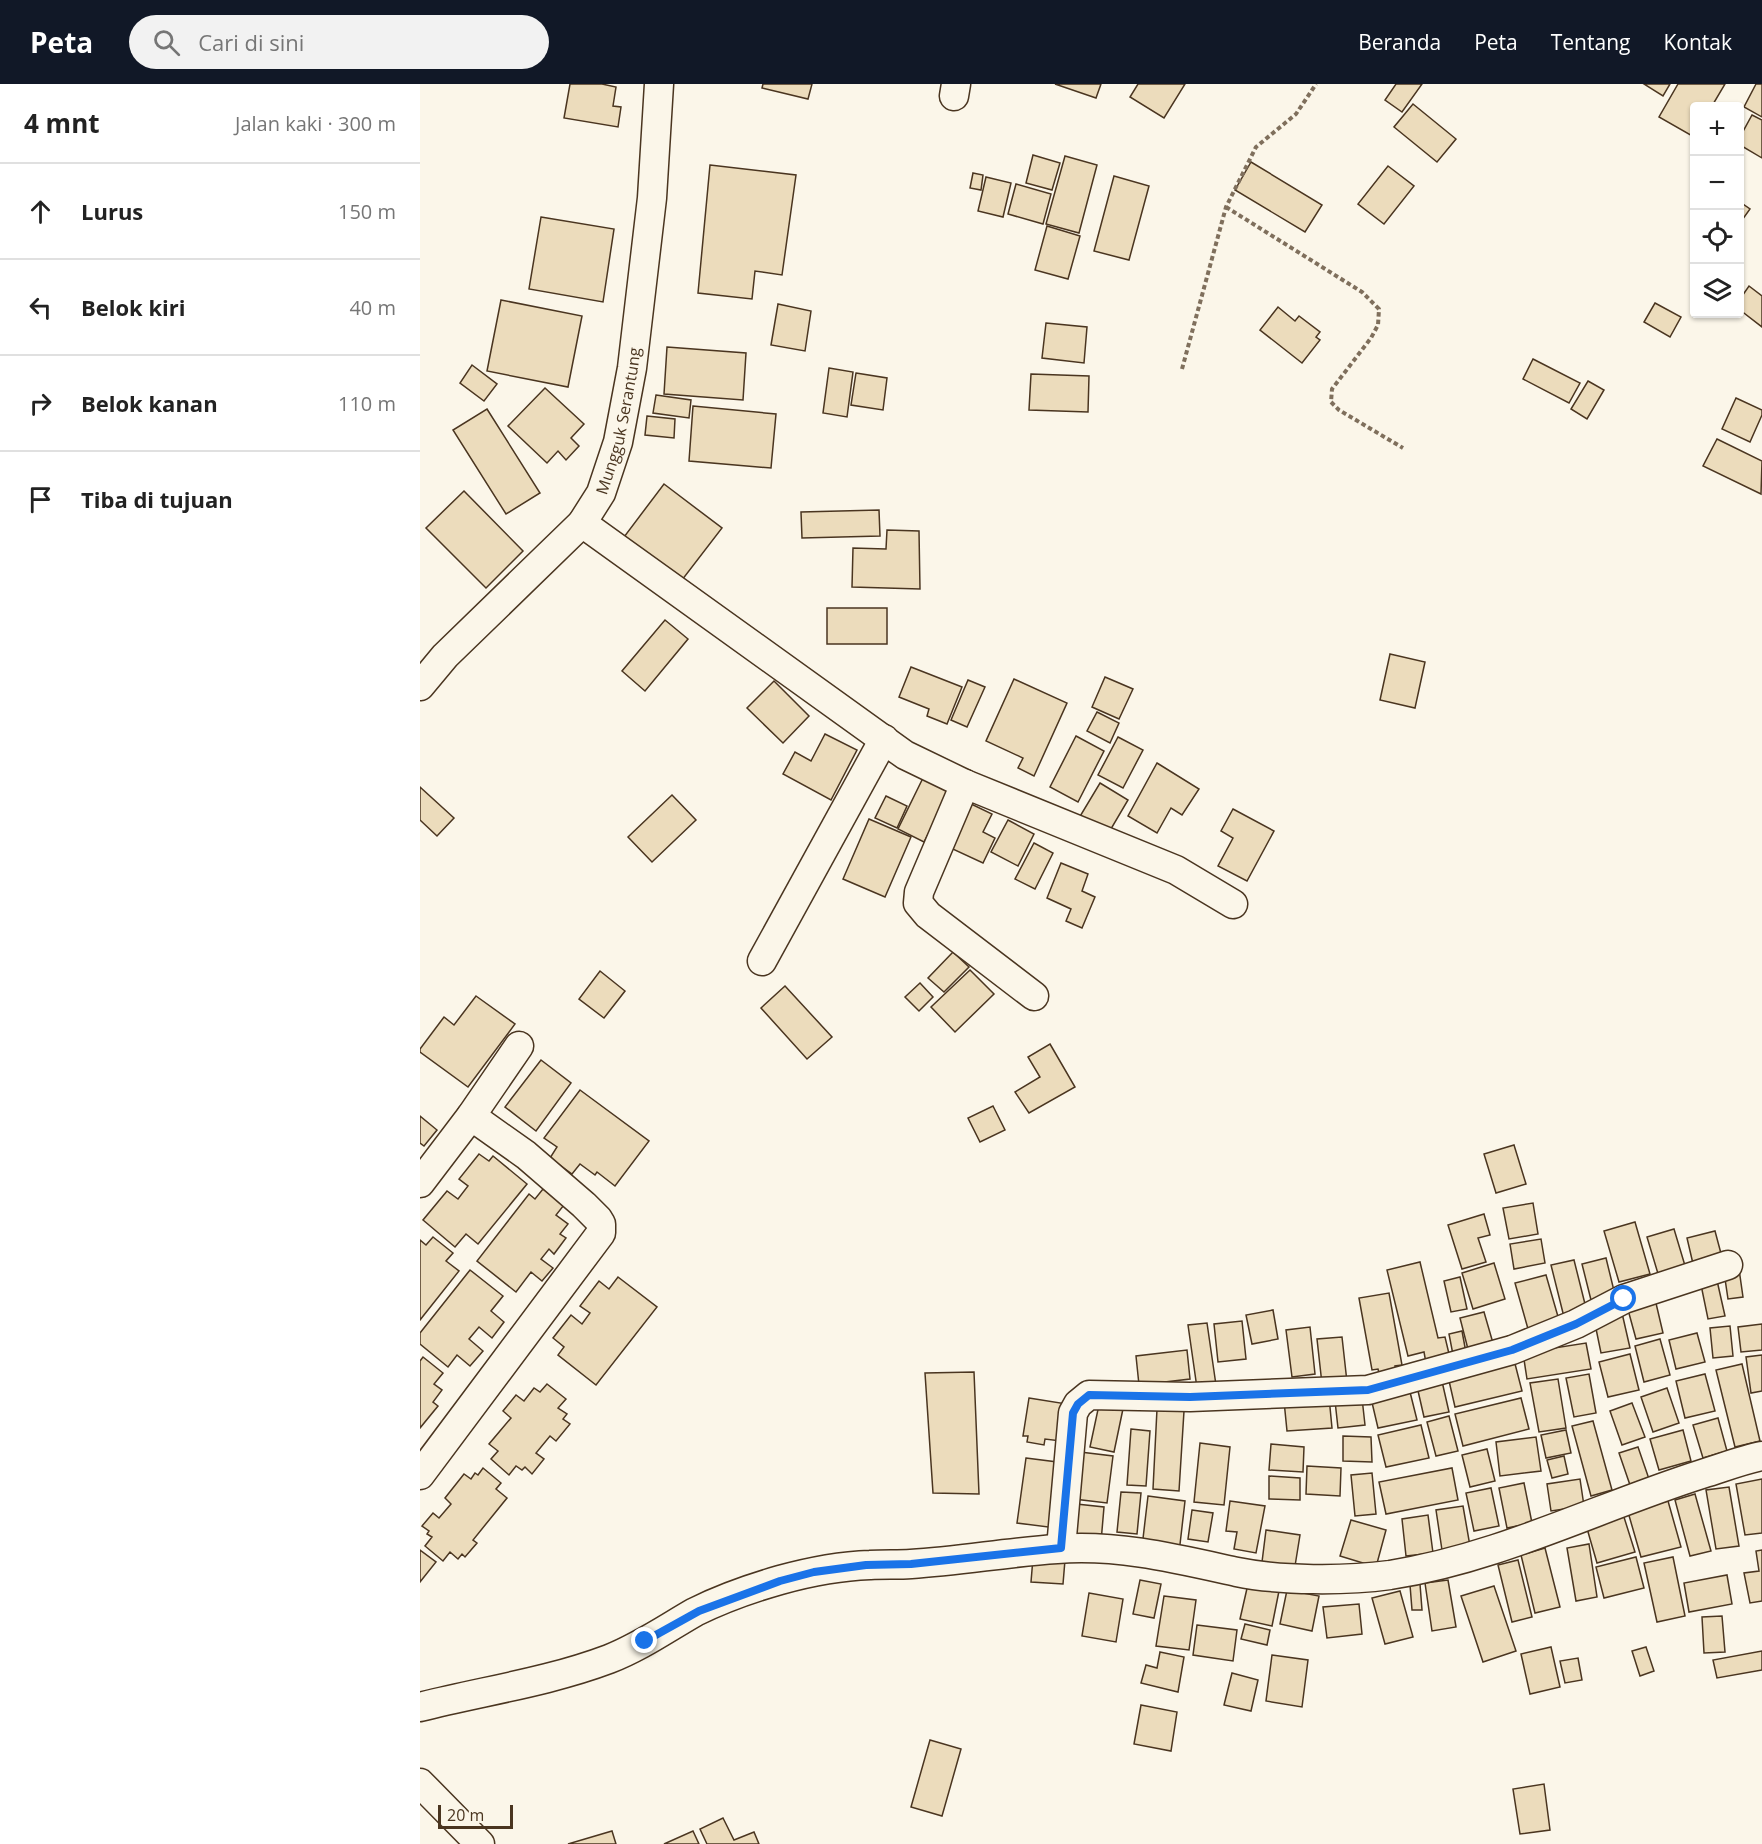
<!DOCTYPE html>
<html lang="id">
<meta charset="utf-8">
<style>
:root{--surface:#fff;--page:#f2f2f2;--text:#222;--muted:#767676;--line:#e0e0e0;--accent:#111827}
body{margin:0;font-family:"Open Sans",sans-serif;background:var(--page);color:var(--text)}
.controls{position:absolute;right:18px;top:18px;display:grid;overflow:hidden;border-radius:6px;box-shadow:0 2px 4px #0004}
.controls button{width:54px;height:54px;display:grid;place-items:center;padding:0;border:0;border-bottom:2px solid var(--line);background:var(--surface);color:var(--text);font:30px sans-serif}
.scale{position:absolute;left:18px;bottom:15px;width:75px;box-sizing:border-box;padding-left:6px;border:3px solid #4a3520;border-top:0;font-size:16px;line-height:21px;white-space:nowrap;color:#4a3520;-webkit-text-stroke:4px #fbf6e9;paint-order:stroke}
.stop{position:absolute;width:18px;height:18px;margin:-14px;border:4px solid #1a73e8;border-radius:50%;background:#fff}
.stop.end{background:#1a73e8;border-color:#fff;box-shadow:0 2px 6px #0008}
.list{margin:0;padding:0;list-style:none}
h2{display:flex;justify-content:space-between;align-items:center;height:78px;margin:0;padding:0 24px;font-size:26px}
h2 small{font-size:20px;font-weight:400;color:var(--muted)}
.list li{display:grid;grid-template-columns:39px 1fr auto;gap:18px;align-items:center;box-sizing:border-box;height:96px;padding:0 24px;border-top:2px solid var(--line)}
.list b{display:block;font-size:22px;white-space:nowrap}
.list em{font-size:20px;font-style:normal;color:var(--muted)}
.icon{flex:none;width:33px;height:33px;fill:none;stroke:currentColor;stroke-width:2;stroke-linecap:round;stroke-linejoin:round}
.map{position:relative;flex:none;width:1342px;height:1760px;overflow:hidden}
header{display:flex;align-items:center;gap:36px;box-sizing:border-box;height:84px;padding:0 30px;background:var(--accent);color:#fff}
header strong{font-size:28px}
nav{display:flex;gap:33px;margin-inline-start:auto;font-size:21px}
.search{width:420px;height:54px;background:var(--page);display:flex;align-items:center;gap:15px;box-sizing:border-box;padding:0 21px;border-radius:33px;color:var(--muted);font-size:22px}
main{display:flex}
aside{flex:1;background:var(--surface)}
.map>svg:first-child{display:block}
.building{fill:#ecdcbc;stroke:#4a3520;stroke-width:1.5}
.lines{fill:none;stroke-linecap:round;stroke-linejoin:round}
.minor-casing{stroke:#4a3520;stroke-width:31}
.path{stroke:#7f6f5c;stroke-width:4;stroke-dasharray:4.5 3;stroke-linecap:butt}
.minor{stroke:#fbf6e9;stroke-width:28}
.route{stroke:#1a73e8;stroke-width:8}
.labels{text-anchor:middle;stroke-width:4.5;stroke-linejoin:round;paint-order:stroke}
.street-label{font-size:16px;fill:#4a3520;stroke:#fbf6e9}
</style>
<header>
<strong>Peta</strong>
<div class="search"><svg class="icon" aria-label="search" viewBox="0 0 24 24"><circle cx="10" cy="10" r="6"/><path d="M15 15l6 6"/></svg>Cari di sini</div>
<nav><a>Beranda</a><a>Peta</a><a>Tentang</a><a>Kontak</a></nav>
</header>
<main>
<aside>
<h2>4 mnt<small>Jalan kaki · 300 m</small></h2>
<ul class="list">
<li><svg class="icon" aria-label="ahead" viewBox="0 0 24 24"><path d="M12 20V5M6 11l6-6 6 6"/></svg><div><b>Lurus</b></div><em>150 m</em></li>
<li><svg class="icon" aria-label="left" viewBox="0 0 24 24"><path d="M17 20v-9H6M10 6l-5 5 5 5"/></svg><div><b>Belok kiri</b></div><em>40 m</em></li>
<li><svg class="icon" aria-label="right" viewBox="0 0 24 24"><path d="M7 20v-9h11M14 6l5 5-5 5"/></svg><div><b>Belok kanan</b></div><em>110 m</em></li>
<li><svg class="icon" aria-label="arrive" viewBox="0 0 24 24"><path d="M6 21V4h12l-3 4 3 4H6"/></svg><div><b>Tiba di tujuan</b></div></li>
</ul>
</aside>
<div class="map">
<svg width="1342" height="1760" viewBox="0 0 1342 1760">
<rect width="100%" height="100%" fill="#fbf6e9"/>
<g class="building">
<path d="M150,0H182L196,3L193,22L201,23L198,43L144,34Z"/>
<path d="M343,0H392L388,15L342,4Z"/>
<path d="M635,0H681L676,14Z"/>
<path d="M718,0H765L744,34L710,13Z"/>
<path d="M976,0H1002L982,28L965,16Z"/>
<path d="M1224,0H1250L1243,12Z"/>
<path d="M1258,0H1305L1292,22H1274V53L1239,33Z"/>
<path d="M1336,0H1342V33L1324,23Z"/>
<path d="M993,20L1036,55L1017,78L974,43Z"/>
<path d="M1332,31L1342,36V74L1320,61V53Z"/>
<path d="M613,71L640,79L632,106L606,99Z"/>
<path d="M645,72L677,81L659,149L626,140Z"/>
<path d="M831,78L902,121L885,148L815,106Z"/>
<path d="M290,81L376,91L362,191L335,187L332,215L278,209Z"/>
<path d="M968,82L994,102L964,140L938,120Z"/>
<path d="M553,89L563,91L561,106L550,104Z"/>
<path d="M694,92L729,102L709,176L674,167Z"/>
<path d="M566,93L591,99L583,133L558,127Z"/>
<path d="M596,100L631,110L623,140L588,130Z"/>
<path d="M1320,118L1330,125L1320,139Z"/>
<path d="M121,133L194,145L183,218L109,205Z"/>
<path d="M627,142L660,152L648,195L615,186Z"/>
<path d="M1329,202L1342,212V243L1320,226V215Z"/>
<path d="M81,216L162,232L148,303L67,287Z"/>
<path d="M1235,219L1261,233L1250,253L1224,238Z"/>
<path d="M358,220L391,227L385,267L351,261Z"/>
<path d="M858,223L875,237L879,232L900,248L896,253L900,256L882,279L840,246Z"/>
<path d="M626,239L667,243L664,279L622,274Z"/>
<path d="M247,263L326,269L323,316L244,310Z"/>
<path d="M1113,275L1160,299L1149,319L1103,295Z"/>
<path d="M52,281L77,300L64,317L40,299Z"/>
<path d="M409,284L433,288L427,333L403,329Z"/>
<path d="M436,289L467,294L463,326L431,321Z"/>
<path d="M611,290L669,292L668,328L609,326Z"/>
<path d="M1168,297L1184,306L1167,335L1151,325Z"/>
<path d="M125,304L164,340L151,354L159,362L146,376L138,367L127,379L88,342Z"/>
<path d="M236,311L271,316L269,334L233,329Z"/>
<path d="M1316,314L1342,326V331L1330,358L1302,345Z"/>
<path d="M273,322L356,330L351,384L269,377Z"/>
<path d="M67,325L120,409L86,430L33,346Z"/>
<path d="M227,332L255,335L254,354L225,351Z"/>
<path d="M1297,355L1342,377L1341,410L1283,382Z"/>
<path d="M244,400L302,444L262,496L204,453Z"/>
<path d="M44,407L103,467L66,504L6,444Z"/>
<path d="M459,426L460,452L382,454L381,428Z"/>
<path d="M467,446L499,447L500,505L432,503L433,464L466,465Z"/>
<rect x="407" y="524" width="60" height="36"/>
<path d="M245,536L268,555L225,607L202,587Z"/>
<path d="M970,570L1005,578L995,624L960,616Z"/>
<path d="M491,583L542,603L527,640L507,632L509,625L479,613Z"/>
<path d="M685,593L713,605L699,635L672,623Z"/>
<path d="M594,595L647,619L614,692L598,684L603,674L566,657Z"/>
<path d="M548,596L565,603L547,643L531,636Z"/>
<path d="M354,597L389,632L363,659L327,624Z"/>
<path d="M677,628L699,639L690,659L667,647Z"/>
<path d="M405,650L437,666L411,716L363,690L375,668L391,677Z"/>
<path d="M656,652L684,667L658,718L630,703Z"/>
<path d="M698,653L723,666L703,704L678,691Z"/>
<path d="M737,679L779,705L762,731L751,724L737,749L708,732Z"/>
<path d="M503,694L530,707L504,758L478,745Z"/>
<path d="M680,699L708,716L688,750L659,734Z"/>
<path d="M0,703L34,734L17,752L0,736Z"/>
<path d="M252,711L276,736L232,778L208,753Z"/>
<path d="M466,712L487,722L477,744L455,734Z"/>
<path d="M545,717L572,730L563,748L575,754L563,779L524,761Z"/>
<path d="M813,725L854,747L827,797L798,782L813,754L801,747Z"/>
<path d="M449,735L491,753L465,813L423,795Z"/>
<path d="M588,736L614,750L598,782L571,768Z"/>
<path d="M614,759L633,769L615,805L595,795Z"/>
<path d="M641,779L668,790L662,807L675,813L662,844L646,837L651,825L627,814Z"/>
<path d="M533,868L549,883L524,908L508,894Z"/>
<path d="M550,886L574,910L535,948L511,923Z"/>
<path d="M180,887L205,907L184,934L159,915Z"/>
<path d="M500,899L513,913L499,927L485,913Z"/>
<path d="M365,902L412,953L387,975L341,924Z"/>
<path d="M56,912L95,940L48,1003L0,968V965L24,933L34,941Z"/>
<path d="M630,960L655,1003L609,1029L595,1008L620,993L608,973Z"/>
<path d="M121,976L151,999L116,1047L85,1023Z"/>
<path d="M160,1006L229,1057L195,1102L177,1088L175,1091L160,1080L152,1090L130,1074L137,1063L124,1054Z"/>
<path d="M573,1022L585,1046L560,1058L548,1034Z"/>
<path d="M0,1032L17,1046L4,1062L0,1059Z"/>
<path d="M1094,1061L1106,1100L1076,1109L1064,1070Z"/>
<path d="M59,1070L69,1077L73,1072L107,1100L58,1160L46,1150L35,1163L3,1136L27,1107L38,1115L48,1102L39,1095Z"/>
<path d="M123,1105L144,1121L136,1131L148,1140L140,1150L146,1154L134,1170L129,1165L121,1175L133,1184L122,1197L111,1188L96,1208L57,1177L109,1110L115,1115Z"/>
<path d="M1113,1119L1118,1150L1089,1155L1083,1124Z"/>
<path d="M1064,1130L1070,1151L1058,1154L1066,1178L1042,1185L1028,1141Z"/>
<path d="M1215,1138L1230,1190L1199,1198L1184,1147Z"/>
<path d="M1254,1145L1266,1185L1239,1193L1227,1153Z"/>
<path d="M1295,1147L1303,1177L1274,1184L1267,1154Z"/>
<path d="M13,1153L33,1169L26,1177L39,1187L0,1236V1156L6,1161Z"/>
<path d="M1121,1155L1125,1179L1094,1185L1090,1160Z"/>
<path d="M1186,1174L1196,1215L1172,1220L1162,1180Z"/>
<path d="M1154,1176L1168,1232L1145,1237L1131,1181Z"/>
<path d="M1000,1178L1018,1254L1025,1253L1030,1274L1006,1279L1004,1268L988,1272L967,1186Z"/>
<path d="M1074,1179L1085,1215L1053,1225L1042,1189Z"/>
<path d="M1319,1185L1323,1213L1308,1215L1304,1188Z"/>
<path d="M50,1186L83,1212L71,1227L84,1238L72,1254L59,1243L49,1255L63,1267L50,1282L37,1271L28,1283L0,1260V1249Z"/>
<path d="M1126,1191L1141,1243L1110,1252L1095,1199Z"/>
<path d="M1296,1192L1305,1232L1288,1235L1280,1196Z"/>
<path d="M198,1193L237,1223L176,1301L138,1271L144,1263L133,1254L151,1231L162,1240L170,1229L160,1222L179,1197L189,1205Z"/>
<path d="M1040,1193L1047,1225L1031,1228L1024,1197Z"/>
<path d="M969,1209L982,1281L975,1282L976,1291L960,1293L958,1285L952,1286L939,1214Z"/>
<path d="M1235,1215L1243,1249L1216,1255L1207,1222Z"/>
<path d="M853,1226L858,1255L832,1260L826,1231Z"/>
<path d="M1064,1228L1075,1266L1050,1273L1040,1234Z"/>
<path d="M1202,1229L1210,1264L1181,1269L1174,1235Z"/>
<path d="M822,1237L826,1275L798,1278L794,1240Z"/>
<path d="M787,1239L796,1301L777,1304L768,1241Z"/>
<path d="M1342,1240V1266L1321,1268L1318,1243Z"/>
<path d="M1310,1242L1313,1272L1293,1274L1290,1244Z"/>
<path d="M890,1243L895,1290L872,1293L866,1246Z"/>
<path d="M1042,1247L1047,1274L1034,1276L1029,1250Z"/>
<path d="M1277,1249L1285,1278L1256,1285L1249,1256Z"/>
<path d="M922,1253L927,1298L902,1300L897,1255Z"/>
<path d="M1240,1255L1250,1291L1224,1298L1215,1262Z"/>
<path d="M1166,1259L1171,1285L1107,1295L1103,1269Z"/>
<path d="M767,1266L770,1295L719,1301L716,1272Z"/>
<path d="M1210,1270L1219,1306L1188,1313L1179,1278Z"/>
<path d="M1342,1271V1307L1331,1309L1326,1273Z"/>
<path d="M1093,1272L1102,1307L1035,1323L1027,1288Z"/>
<path d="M3,1273L23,1289L14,1300L22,1306L13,1318L18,1322L0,1344V1277Z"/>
<path d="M1322,1280L1340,1357L1315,1363L1296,1286Z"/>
<path d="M554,1288L559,1410L513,1409L505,1289Z"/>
<path d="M1169,1290L1176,1329L1154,1333L1146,1294Z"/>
<path d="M1285,1290L1295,1327L1265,1334L1256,1297Z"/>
<path d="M1021,1293L1029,1328L1004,1333L996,1298Z"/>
<path d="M1138,1295L1146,1344L1119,1348L1110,1299Z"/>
<path d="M127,1300L146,1315L138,1324L147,1330L143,1335L150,1340L136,1357L130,1352L116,1369L124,1375L112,1390L105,1383L102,1386L96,1382L89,1391L71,1375L78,1367L69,1360L91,1334L83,1327L96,1311L104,1317L114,1304L120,1308Z"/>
<path d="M988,1300L997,1336L958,1344L950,1310Z"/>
<path d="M1247,1304L1259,1339L1233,1348L1221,1313Z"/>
<path d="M909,1313L912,1344L867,1347L864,1317Z"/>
<path d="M609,1314L647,1320L641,1357L625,1355L624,1361L607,1358L608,1352H603Z"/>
<path d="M942,1314L945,1341L918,1344L915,1317Z"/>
<path d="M1101,1314L1109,1345L1043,1362L1035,1330Z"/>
<path d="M680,1316L704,1320L694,1368L670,1363Z"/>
<path d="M1212,1319L1225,1353L1202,1361L1190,1327Z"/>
<path d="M737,1325L764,1327L759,1407L733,1405Z"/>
<path d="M1029,1332L1038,1367L1016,1372L1007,1338Z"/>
<path d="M1298,1334L1307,1367L1283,1374L1273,1341Z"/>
<path d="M1173,1337L1192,1406L1171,1412L1152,1342Z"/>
<path d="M1001,1341L1009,1374L966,1383L958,1351Z"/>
<path d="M711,1345L730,1347L726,1402L707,1401Z"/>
<path d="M1146,1346L1151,1369L1126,1374L1121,1351Z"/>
<path d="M1263,1346L1271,1377L1239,1386L1230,1355Z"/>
<path d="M923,1352L951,1353L952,1378L923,1377Z"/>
<path d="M1116,1353L1121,1387L1080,1392L1076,1358Z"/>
<path d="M780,1359L810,1363L804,1421L774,1418Z"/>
<path d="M851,1360L884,1363L883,1388L849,1386Z"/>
<path d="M1218,1363L1229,1395L1210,1401L1199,1369Z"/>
<path d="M1067,1365L1075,1397L1050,1403L1042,1371Z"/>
<path d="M660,1368L693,1372L687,1419L654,1415Z"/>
<path d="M1144,1372L1148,1390L1132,1394L1127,1376Z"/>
<path d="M606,1374L645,1379L636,1444L597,1439Z"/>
<path d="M887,1382L921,1384L920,1412L886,1410Z"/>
<path d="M63,1384L81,1399L76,1405L87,1414L53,1456L57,1459L45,1473L42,1470L38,1475L30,1468L23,1477L5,1462L12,1453L7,1450L9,1447L2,1442L13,1429L19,1434L31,1420L25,1414L44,1390L51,1395L55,1389L58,1391Z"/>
<path d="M1032,1384L1038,1416L966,1430L959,1398Z"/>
<path d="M952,1389L956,1430L935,1432L931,1391Z"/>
<path d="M849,1392L880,1394V1416L849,1415Z"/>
<path d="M1160,1395L1164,1422L1131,1427L1127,1400Z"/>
<path d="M1342,1395V1449L1325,1451L1316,1400Z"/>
<path d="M1104,1399L1112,1439L1087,1444L1079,1404Z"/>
<path d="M1309,1403L1319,1462L1296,1465L1286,1406Z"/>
<path d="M1071,1404L1079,1442L1054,1447L1046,1409Z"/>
<path d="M701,1408L721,1409L717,1450L697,1448Z"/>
<path d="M1275,1410L1291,1467L1270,1472L1255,1416Z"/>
<path d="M728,1412L765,1417L759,1469L722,1463Z"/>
<path d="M810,1417L845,1422L836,1469L814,1465L817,1448L806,1447Z"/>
<path d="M1248,1417L1261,1463L1221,1473L1208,1428Z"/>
<path d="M647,1419L684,1423L681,1458L644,1454Z"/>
<path d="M1043,1422L1050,1462L1022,1466L1016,1426Z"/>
<path d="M772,1426L793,1429L788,1458L768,1455Z"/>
<path d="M1203,1430L1215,1468L1177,1479L1166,1441Z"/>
<path d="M1008,1431L1013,1469L986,1472L982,1435Z"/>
<path d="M931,1436L966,1446L956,1483L920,1472Z"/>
<path d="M846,1446L880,1451L875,1482L842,1478Z"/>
<path d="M1169,1460L1177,1513L1156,1517L1147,1464Z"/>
<path d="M1125,1464L1140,1523L1115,1529L1101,1471Z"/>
<path d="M0,1466L16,1478L0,1498Z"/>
<path d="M1342,1466V1517L1330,1519L1324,1489L1339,1487L1336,1467Z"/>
<path d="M1216,1473L1224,1504L1184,1514L1176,1483Z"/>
<path d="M1253,1473L1265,1532L1237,1538L1224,1479Z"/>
<path d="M613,1474L645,1476L643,1500L611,1498Z"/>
<path d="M1098,1476L1112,1533L1092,1538L1078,1481Z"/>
<path d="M1307,1491L1312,1520L1269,1528L1264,1499Z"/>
<path d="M720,1496L741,1500L734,1534L713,1530Z"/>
<path d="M1028,1496L1036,1543L1012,1547L1005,1499Z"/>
<path d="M828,1500L859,1507L852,1542L820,1535Z"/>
<path d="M1000,1500L1002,1526H992L990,1501Z"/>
<path d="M1074,1502L1096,1567L1063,1578L1041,1512Z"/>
<path d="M867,1506L899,1512L892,1547L860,1540Z"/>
<path d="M980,1507L993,1553L965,1560L952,1514Z"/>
<path d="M669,1509L703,1515L696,1558L662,1552Z"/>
<path d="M744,1512L776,1516L769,1566L736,1562Z"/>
<path d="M939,1520L942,1550L907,1554L903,1523Z"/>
<path d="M1302,1532L1305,1568L1284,1569L1282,1533Z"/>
<path d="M825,1540L850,1546L847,1561L821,1555Z"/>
<path d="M777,1541L817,1546L813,1577L773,1571Z"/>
<path d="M1131,1563L1140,1603L1110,1610L1101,1570Z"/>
<path d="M1226,1563L1234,1587L1220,1592L1212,1567Z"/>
<path d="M1342,1567V1586L1297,1594L1293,1576Z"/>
<path d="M740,1568L764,1573L758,1608L721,1599L726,1581L737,1584Z"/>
<path d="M852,1571L888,1576L882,1623L846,1617Z"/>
<path d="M1158,1574L1162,1596L1145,1599L1140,1577Z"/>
<path d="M812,1589L838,1596L831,1627L804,1621Z"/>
<path d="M721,1621L757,1628L751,1667L714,1660Z"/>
<path d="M510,1656L541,1665L522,1732L491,1723Z"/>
<path d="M1124,1700L1130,1746L1100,1750L1093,1705Z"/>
<path d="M303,1734L314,1756L334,1748L339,1760H287L280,1745Z"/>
<path d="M192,1747L196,1760H148Z"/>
<path d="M273,1747L279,1760H244Z"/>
</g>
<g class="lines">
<g class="minor-casing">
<g id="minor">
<path d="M534,12L536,0"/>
<path d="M162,439L485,671L545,700L756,786L813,820"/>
<path id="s1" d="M0,602L25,572L162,439L181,409L198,358L212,284L232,114L239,0"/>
<path d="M545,700L499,808L498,819L508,831L614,912"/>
<path d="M342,877L464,655"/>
<path d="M0,1099L51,1032L99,962"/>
<path d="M0,1391L181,1149V1140L178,1135L164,1121L106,1071L51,1032"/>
<path d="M641,1464L653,1329L658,1320L669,1311L770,1313L948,1306L1092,1266L1156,1240L1204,1215L1308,1181"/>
<path d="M0,1623C63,1607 128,1598 189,1575C220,1563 247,1544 275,1528C301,1515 332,1504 360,1496C389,1488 420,1482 450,1481C464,1480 478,1481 491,1480C540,1477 589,1468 637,1465C698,1460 758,1475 817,1488C861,1497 925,1497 970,1491C1079,1474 1178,1423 1282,1390C1302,1384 1322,1376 1342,1372"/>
<path d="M0,1699L60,1760"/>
</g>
</g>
<g class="path">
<path d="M806,123L942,208L959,225L958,241L951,254L912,305L911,318L919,326L983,364"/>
<path d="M762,285L806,123L836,63L876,30L896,0"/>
</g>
<use href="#minor" class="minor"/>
</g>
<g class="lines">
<path class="route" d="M225,1557L279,1527L360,1497L394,1488L446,1481L491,1480L641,1464L653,1329L658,1320L669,1311L770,1313L948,1306L1092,1266L1156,1240L1204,1215"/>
</g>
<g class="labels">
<g class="street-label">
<text dy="6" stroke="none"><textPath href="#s1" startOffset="340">Mungguk Serantung</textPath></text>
</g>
</g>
</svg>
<div class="controls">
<button>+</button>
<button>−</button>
<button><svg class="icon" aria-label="locate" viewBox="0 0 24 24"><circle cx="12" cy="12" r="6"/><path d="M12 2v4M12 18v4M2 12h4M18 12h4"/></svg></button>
<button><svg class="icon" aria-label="layers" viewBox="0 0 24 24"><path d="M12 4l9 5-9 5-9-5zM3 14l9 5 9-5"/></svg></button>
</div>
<div class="scale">20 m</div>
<div class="stop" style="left:1204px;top:1215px"></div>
<div class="stop end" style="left:225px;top:1557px"></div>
</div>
</main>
